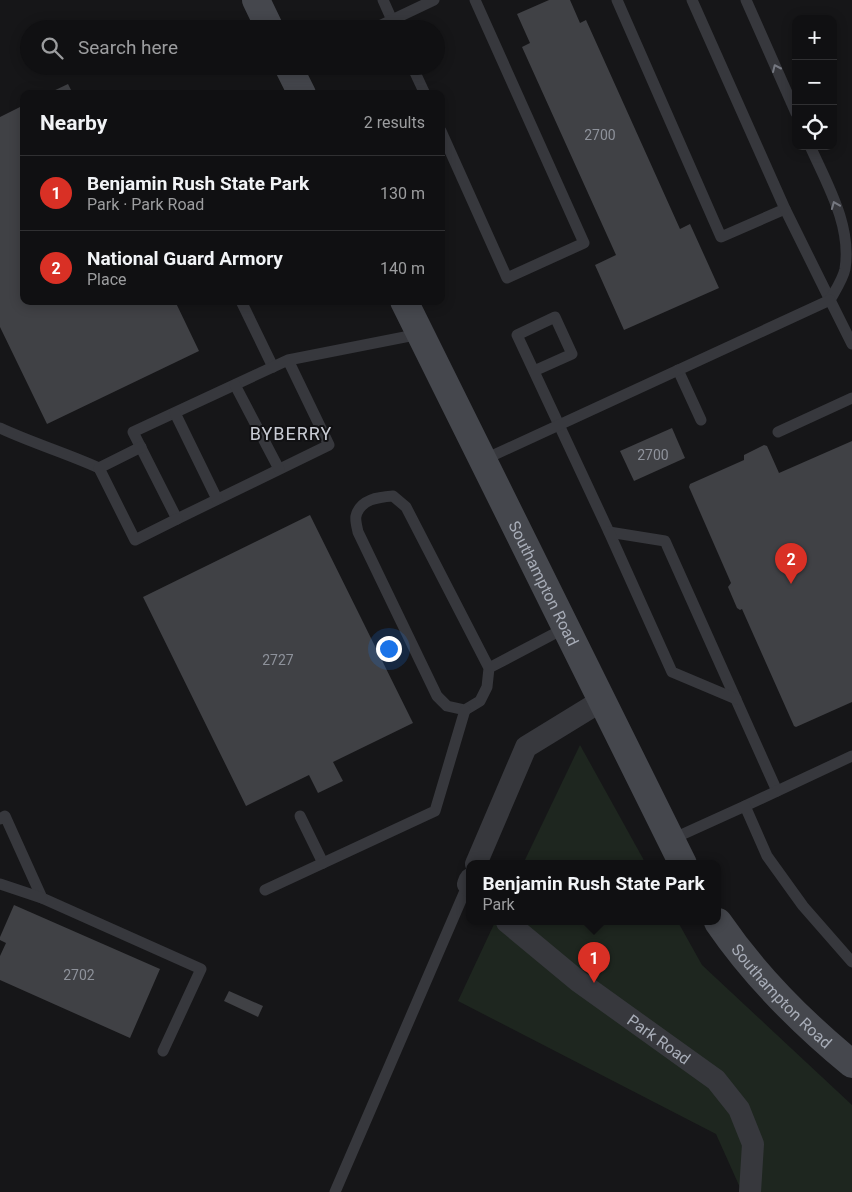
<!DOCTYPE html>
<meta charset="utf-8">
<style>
:root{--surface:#101012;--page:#19191b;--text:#f1f3f6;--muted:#9c9d9f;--line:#303032;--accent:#d93025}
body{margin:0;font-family:Roboto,sans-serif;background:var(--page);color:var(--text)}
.controls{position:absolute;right:15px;top:15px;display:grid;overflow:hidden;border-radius:10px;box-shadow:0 2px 12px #0003}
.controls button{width:45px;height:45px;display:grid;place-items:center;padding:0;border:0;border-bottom:1px solid var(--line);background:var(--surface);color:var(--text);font:25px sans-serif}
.you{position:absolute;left:388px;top:648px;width:18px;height:18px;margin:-12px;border:4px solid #fff;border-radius:50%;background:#1a73e8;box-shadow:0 0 0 8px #1a73e833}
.badge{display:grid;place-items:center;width:32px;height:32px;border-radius:50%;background:var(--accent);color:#fff;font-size:16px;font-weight:700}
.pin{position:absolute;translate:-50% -41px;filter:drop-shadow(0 1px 2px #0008)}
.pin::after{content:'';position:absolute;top:26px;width:18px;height:15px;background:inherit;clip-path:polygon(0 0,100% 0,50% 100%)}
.popup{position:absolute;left:466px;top:860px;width:255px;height:65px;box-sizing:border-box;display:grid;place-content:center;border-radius:10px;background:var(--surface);filter:drop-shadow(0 1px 4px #0005);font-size:16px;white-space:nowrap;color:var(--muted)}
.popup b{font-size:19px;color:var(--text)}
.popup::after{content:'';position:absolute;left:50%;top:100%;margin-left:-10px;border:10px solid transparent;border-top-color:var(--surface)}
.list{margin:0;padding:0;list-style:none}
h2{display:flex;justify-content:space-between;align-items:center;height:65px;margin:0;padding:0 20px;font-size:21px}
h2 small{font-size:16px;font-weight:400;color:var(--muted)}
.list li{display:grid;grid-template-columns:32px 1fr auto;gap:15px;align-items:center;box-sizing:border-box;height:75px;padding:0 20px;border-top:1px solid var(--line)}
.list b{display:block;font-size:19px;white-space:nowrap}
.list p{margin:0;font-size:16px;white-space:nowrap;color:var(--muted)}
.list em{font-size:16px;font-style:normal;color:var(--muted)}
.icon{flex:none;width:28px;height:28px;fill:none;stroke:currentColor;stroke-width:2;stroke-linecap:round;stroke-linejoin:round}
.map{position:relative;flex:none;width:852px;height:1192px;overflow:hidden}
.search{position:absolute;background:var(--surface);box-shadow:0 2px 12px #0003;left:20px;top:20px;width:425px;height:55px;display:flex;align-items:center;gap:12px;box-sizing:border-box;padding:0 18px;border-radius:28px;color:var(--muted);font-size:19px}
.panel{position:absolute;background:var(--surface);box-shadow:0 2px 12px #0003;left:20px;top:90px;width:425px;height:215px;border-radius:10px}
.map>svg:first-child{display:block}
.green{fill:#1e261f}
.building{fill:#404145}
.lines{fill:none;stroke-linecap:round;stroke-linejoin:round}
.lane{stroke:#37383d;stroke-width:11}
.street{stroke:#37383d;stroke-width:22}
.secondary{stroke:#45474d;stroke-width:28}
.oneway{stroke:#757881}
.labels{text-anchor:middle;stroke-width:4;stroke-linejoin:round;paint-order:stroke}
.number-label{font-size:14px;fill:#8e929b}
.street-label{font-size:16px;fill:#a8adb8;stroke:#111113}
.neighbourhood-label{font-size:18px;letter-spacing:1px;fill:#c9ccd4;stroke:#111113}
</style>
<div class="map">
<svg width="852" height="1192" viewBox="0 0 852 1192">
<rect width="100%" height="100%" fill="#161618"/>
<g class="green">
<path d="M580,745L646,864H523Z"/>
<path d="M495,922H678L702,965L852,1105V1192H742L716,1134L458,1001Z"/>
</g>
<g class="building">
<path d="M549,0H570L580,23L586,20L680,229L690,224L719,288L624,330L595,265L616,255L522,47L530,43L517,14Z"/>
<path d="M68,84L73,94H47Z"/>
<path d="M24,105V301H175L199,351L47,424L0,327V117Z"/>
<path d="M672,428L685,458L634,481L620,451Z"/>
<path d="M852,441V702L796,727L794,726L742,609L740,610L737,608L728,587L731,583L689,487L690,484L744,460V455L764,445L767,446L779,473Z"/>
<path d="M310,515L413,723L333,762L343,781L318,793L309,775L246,806L143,597Z"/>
<path d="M14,905L160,969L130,1038L0,980V956L6,943L0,940V937Z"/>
<path d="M229,991L263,1006L258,1017L224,1001Z"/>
</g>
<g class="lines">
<g class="lane">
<path d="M383,0L396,29"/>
<path d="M617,0L721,237L785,209"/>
<path d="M692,0L785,209L830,300"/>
<path d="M746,0L796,113"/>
<path d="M373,29L434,0"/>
<path d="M412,66L425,94"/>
<path d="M441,131L507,278L584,243L475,0"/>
<path d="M810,146C827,184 852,226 845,269C843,279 835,291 830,300"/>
<path d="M241,301L273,367"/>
<path d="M288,360L329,445L177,519L133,432L288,360L420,334"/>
<path d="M678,370L701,420"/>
<path d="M534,371L572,354L555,317L517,335L609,532L665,541L777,791"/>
<path d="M235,385L279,469"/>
<path d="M175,413L217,499"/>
<path d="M0,428C32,443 66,453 99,468"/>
<path d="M778,432L852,398"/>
<path d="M141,447L99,468L135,540L177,519"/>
<path d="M483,460L830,300L852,344"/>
<path d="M609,532L672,672L736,699"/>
<path d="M489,668L406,507L393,496C379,497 360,499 356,516C355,520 357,527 358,532L437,696L447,706L465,710L480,701L487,687L489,668L565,628"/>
<path d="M745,806L852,756"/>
<path d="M300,816L323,863"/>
<path d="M0,819L5,816L42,898L201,969L163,1051"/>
<path d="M670,840L745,806L767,856L803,906L852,962"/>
<path d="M0,884L42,898"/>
<path d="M265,890L435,811L465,710"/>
<path d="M335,1192L468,884"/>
</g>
<g class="street">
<path d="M476,864L526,747L601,701"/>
<path d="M470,879L468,884L470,886"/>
<path id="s1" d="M507,922L578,981L716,1080L739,1109L753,1144L750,1192"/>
</g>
<g class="secondary">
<path d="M256,0L270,29"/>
<path d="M288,66L302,94"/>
<path id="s2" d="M404,301L683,864"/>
<path id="s3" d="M718,922C755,976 801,1022 852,1064"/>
</g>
</g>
<defs><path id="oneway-chevron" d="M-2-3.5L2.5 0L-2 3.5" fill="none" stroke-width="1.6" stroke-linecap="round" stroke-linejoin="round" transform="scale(1.25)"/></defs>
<g class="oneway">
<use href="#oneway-chevron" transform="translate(776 68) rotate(-114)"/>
<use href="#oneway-chevron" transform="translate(835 205) rotate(-112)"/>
</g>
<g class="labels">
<g class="number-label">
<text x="600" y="140">2700</text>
<text x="653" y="460">2700</text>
<text x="278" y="665">2727</text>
<text x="79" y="980">2702</text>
</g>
<g class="street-label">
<text dy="6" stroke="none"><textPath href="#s2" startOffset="315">Southampton Road</textPath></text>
<text dy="6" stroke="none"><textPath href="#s3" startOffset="98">Southampton Road</textPath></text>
<text dy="6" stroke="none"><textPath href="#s1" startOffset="192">Park Road</textPath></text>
</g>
<g class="neighbourhood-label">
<text x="291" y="440">BYBERRY</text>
</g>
</g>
</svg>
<div class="controls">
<button>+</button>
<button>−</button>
<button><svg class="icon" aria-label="locate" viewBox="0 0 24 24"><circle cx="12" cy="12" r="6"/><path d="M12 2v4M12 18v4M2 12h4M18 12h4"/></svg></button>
</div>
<div class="you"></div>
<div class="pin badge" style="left:594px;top:983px">1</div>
<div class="popup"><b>Benjamin Rush State Park</b>Park</div>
<div class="pin badge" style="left:791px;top:584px">2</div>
<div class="search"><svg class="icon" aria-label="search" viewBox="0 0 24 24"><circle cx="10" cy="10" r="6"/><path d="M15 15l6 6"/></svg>Search here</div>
<section class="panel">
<h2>Nearby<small>2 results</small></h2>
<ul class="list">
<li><span class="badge">1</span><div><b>Benjamin Rush State Park</b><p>Park · Park Road</p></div><em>130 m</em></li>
<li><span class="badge">2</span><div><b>National Guard Armory</b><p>Place</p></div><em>140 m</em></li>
</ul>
</section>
</div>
